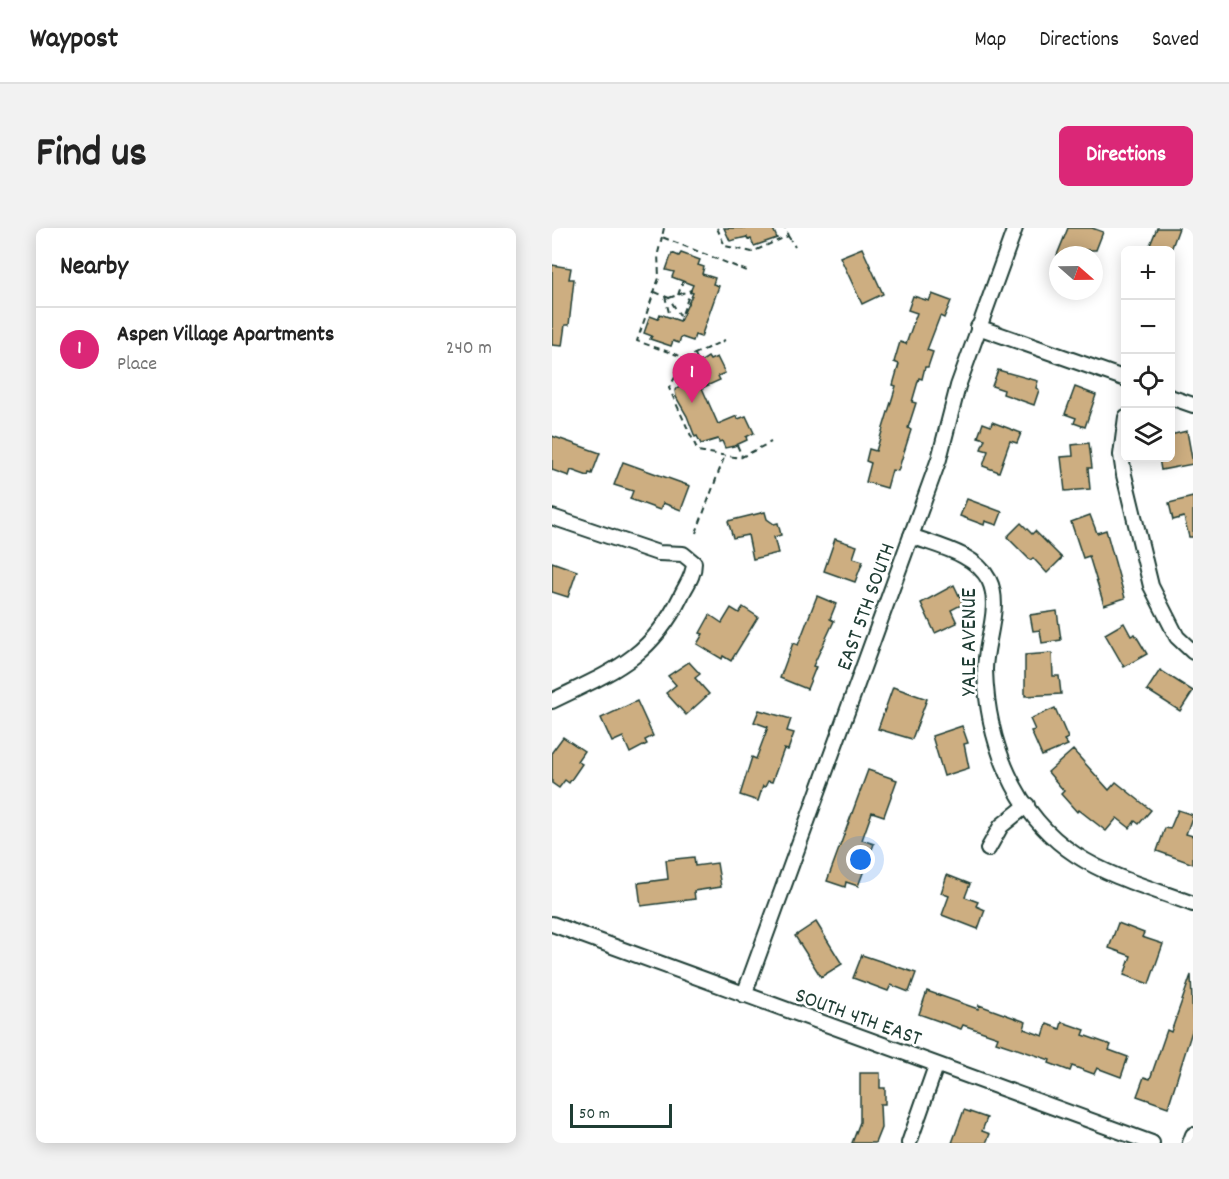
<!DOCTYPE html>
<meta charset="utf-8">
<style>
:root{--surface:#fff;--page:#f2f2f2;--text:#222;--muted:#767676;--line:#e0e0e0;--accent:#db2777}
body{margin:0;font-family:Dekko,sans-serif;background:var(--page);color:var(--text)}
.controls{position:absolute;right:18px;top:18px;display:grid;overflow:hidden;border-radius:9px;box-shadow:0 3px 15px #0003}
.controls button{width:54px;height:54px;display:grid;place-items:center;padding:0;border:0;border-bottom:2px solid var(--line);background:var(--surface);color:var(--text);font:30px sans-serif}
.compass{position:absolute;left:497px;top:18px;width:54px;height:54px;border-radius:50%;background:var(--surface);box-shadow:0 3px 15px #0003;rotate:110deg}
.scale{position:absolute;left:18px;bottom:15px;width:102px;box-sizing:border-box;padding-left:6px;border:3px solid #1f3d34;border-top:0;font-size:16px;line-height:21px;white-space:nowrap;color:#1f3d34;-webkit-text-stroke:4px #fff;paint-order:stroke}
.you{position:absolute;left:309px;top:632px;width:21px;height:21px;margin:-15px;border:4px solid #fff;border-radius:50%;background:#1a73e8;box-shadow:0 0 0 9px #1a73e833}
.badge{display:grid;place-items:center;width:39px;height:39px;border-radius:50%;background:var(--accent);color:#fff;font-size:20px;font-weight:700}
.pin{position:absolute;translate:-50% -50px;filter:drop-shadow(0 2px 3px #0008)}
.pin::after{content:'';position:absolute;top:32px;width:21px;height:18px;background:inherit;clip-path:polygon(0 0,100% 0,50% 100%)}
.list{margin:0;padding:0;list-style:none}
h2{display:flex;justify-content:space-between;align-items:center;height:78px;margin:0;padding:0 24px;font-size:26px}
h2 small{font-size:20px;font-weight:400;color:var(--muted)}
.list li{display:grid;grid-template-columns:39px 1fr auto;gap:18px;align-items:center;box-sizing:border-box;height:84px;padding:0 24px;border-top:2px solid var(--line)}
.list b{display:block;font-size:22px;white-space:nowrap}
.list p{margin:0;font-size:20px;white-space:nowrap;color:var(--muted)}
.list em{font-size:20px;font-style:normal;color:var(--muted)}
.icon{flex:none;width:33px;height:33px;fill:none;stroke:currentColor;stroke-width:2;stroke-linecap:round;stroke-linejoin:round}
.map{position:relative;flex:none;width:641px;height:915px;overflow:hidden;border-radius:9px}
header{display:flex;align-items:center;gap:36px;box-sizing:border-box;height:84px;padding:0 30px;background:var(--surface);border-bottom:2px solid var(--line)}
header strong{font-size:28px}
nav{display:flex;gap:33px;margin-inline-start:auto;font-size:21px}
.intro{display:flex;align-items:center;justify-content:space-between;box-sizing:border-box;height:144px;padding:0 36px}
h1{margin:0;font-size:42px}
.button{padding:15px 27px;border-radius:9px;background:var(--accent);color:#fff;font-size:21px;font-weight:700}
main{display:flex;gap:36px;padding:0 36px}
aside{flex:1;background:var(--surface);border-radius:9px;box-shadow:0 3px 15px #0003}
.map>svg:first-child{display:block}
.building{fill:#cdae81;stroke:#1f3d34;stroke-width:1.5}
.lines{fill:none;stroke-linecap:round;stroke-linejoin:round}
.street-casing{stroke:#1f3d34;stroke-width:18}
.path{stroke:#1f3d34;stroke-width:2;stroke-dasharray:6 4.5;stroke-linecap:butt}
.street{stroke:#fff;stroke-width:14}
.labels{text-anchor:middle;stroke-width:5;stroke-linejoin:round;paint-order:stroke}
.street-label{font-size:22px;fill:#1f3d34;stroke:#fff}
</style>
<header>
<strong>Waypost</strong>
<nav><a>Map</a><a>Directions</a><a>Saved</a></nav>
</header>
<div class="intro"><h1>Find us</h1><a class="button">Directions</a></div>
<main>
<aside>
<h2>Nearby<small></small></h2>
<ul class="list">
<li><span class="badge">1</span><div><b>Aspen Village Apartments</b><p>Place</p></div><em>240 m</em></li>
</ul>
</aside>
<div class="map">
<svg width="641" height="915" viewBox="0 0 641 915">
<rect width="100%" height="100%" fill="#fff"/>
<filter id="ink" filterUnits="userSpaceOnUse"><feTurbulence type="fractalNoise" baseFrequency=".0167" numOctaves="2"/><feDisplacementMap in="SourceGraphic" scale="12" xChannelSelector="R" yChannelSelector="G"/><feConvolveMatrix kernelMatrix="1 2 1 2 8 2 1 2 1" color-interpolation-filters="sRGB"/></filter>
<g filter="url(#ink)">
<g class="building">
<path d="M172,0H224L221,1L225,10L202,18L199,11L196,12L195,9L178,13Z"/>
<path d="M516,0H540L551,4L544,22H529L539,27H505Z"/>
<path d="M605,0H627L619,22H596Z"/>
<path d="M310,20L331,66L310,76L288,29Z"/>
<path d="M120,25L127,28L129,25L148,32L146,37L152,39L150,46L163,50L161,56L167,58L149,109L143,107L141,113L129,109L127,115L121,113L119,118L98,111L100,108L92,105L98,88L106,91L108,86L128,93L141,65L138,64L141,57L120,49L122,44L114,42Z"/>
<path d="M0,37L19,40L17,51H22L17,97H13L10,118L0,117Z"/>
<path d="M380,66L399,73L392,90L388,88L375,122L381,124L376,139H373L370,151L367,150L360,174L364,175L356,200L359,202L346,243L340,242L335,260L314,254L319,235L314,233L317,221L324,223L344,158L341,157L347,136L342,134L348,114L354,116L365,85L356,82L361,68L377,73Z"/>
<path d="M156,129L158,132L165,129L173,145L166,148L168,152L150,160L166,196L185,188L186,191L194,188L202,205L194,209L195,212L182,218L173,220L170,213L167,214L166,211L149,216L145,208L143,209L135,188L124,169L123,162L138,152L137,141Z"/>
<path d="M446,142L486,153L484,160L487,162L482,177L451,166L452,162L440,158Z"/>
<path d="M523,159L544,167L533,199L522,195L524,190L513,186Z"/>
<path d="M440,194L469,205L465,215L458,213L447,244L431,238L436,223L429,221L433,211L426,209L431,195L439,198Z"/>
<path d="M635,203L641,236L609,242L607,230H618V207Z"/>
<path d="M0,208L48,225L40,246L37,245L36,248L19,242L17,248L0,242Z"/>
<path d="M537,215L540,240H536L538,261L513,263L509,229L521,228L520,217Z"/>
<path d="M71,234L138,258L129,282L111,275L108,282L78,271L81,263L62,257Z"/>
<path d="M641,269V309H637L632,289L621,292L617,275Z"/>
<path d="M415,271L450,284L445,297L433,293L432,297L408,288Z"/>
<path d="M213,284L215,291L222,296L226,295L229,307L222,309L226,325L201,331L196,307L181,310L176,293Z"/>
<path d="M538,287L545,305L554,302L573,370L552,377L537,328L531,330L519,294Z"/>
<path d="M469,295L480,306L483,303L510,330L495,345L481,330L478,332L455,309Z"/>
<path d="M283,311L305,318L301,330L311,333L303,354L272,343Z"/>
<path d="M0,334L25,343L16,369L0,364Z"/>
<path d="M402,357L411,376L399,382L405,395L383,405L369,375Z"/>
<path d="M265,368L284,376L278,391L282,393L261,438L264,439L255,461L228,450L241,415L246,417Z"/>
<path d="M191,379L206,389L179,433L171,428L170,431L145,416L151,406L148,405L158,387L170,395L179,380L187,385Z"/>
<path d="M505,383L509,412L490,415L488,402L481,403L478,387Z"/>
<path d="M572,395L579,408L583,406L595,426L572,439L553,406Z"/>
<path d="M500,425L501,448H507L509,466L473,468V427Z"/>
<path d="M137,434L148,446L143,450L157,466L134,487L114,465L124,457L116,448Z"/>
<path d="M608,442L641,463L628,483L595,462Z"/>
<path d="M341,459L375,471L360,511L326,501Z"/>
<path d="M85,473L101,508L93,512L95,516L78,525L71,509L60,514L49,490Z"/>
<path d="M503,480L516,510L512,512L516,517L490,528L479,503L483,502L478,491Z"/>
<path d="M207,482L239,491L235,503L242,505L236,522L232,521L220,554L216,553L213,559L211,558L206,573L188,567L200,529L204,531L216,499L202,494Z"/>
<path d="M410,498L416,515L412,516L417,540L392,548L380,508Z"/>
<path d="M11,509L32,523L25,533L30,536L17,555L13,552L7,560L0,555V524Z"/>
<path d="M521,522L557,562L564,554L599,582L587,596L583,593L578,600L565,590L554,603L527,582L525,584L509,566L512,563L496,544Z"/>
<path d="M316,542L345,552L332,588L320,584L310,612L322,616L306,658L294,654L293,659L275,653Z"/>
<path d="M626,582L641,587L634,606L641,608V636L605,623L613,600L618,601Z"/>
<path d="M142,629L143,638L165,635L169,659L142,663L143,671L89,678L86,655L116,651L114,632Z"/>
<path d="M395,647L418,656L413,669L426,674L424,678L433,682L426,701L390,687L397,668L389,665Z"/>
<path d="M264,694L290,736L269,749L243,708Z"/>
<path d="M566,695L592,705L590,709L611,716L597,756L572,747L579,728L557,720Z"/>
<path d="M310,727L364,745L357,764L339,757L336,763L301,750Z"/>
<path d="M639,747L641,800L616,879L585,868L592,849L598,851L615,802L619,804Z"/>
<path d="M375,763L426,781L427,777L474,794L472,801L491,808L495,796L508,801L510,794L533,802L531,807L559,817L557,822L576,829L569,849L545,840L542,846L520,838L518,843L497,835L498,832L444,814L446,809L411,797L409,801L367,786Z"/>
<path d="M308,845H328V860H333V876H328L329,900L323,915H300L308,894Z"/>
<path d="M412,882L435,890L430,903L438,906L434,915H400Z"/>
</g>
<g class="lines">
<g class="street-casing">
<g id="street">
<path d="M426,99L574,151"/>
<path d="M618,169L641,177"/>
<path d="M574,189L569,227L572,247L599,358L625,409L641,424"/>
<path d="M0,289L106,325L131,326L142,335C142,348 134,357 129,368C98,431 59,444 0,473"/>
<path d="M359,308C385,318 423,325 437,352C450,378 433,414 433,442C435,512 462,587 524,627C559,650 602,661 641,676"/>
<path d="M436,621L449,598L475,577"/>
<path d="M0,696L600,915"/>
<path d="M192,767L387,231L406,158L463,0"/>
<path d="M357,915L384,838"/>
<path d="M638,915L641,907"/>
</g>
</g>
<g class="path">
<path d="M112,0L110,9L195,43"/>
<path d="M165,0L173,18L200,24L236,8L233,0"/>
<path d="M236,8L243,19"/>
<path d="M110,9L106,25L107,50L85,113L134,130L173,112"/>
<path d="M103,64L117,70L129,89L139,62L117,70"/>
<path d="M126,67L131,53"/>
<path d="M113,68L118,89"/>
<path d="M143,126L146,134"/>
<path d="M134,130L117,160L146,223L188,230L219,214"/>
<path d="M185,217L190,228"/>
<path d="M144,305L173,227"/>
</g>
<use href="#street" class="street"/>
</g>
</g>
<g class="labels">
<g class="street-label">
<text transform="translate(312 378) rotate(-70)" y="8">EAST 5TH SOUTH</text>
<text transform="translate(415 414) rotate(-90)" y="8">YALE AVENUE</text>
<text transform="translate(307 787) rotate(20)" y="8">SOUTH 4TH EAST</text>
</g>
</g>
</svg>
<div class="controls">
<button>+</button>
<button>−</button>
<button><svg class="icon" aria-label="locate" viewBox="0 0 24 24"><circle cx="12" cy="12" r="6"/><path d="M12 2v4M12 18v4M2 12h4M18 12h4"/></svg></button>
<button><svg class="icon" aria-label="layers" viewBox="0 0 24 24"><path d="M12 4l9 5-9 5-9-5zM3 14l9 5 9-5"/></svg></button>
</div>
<svg class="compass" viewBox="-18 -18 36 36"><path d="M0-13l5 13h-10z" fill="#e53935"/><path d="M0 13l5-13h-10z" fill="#767676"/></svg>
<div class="scale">50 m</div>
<div class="you"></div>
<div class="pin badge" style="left:140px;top:175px">1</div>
</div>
</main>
